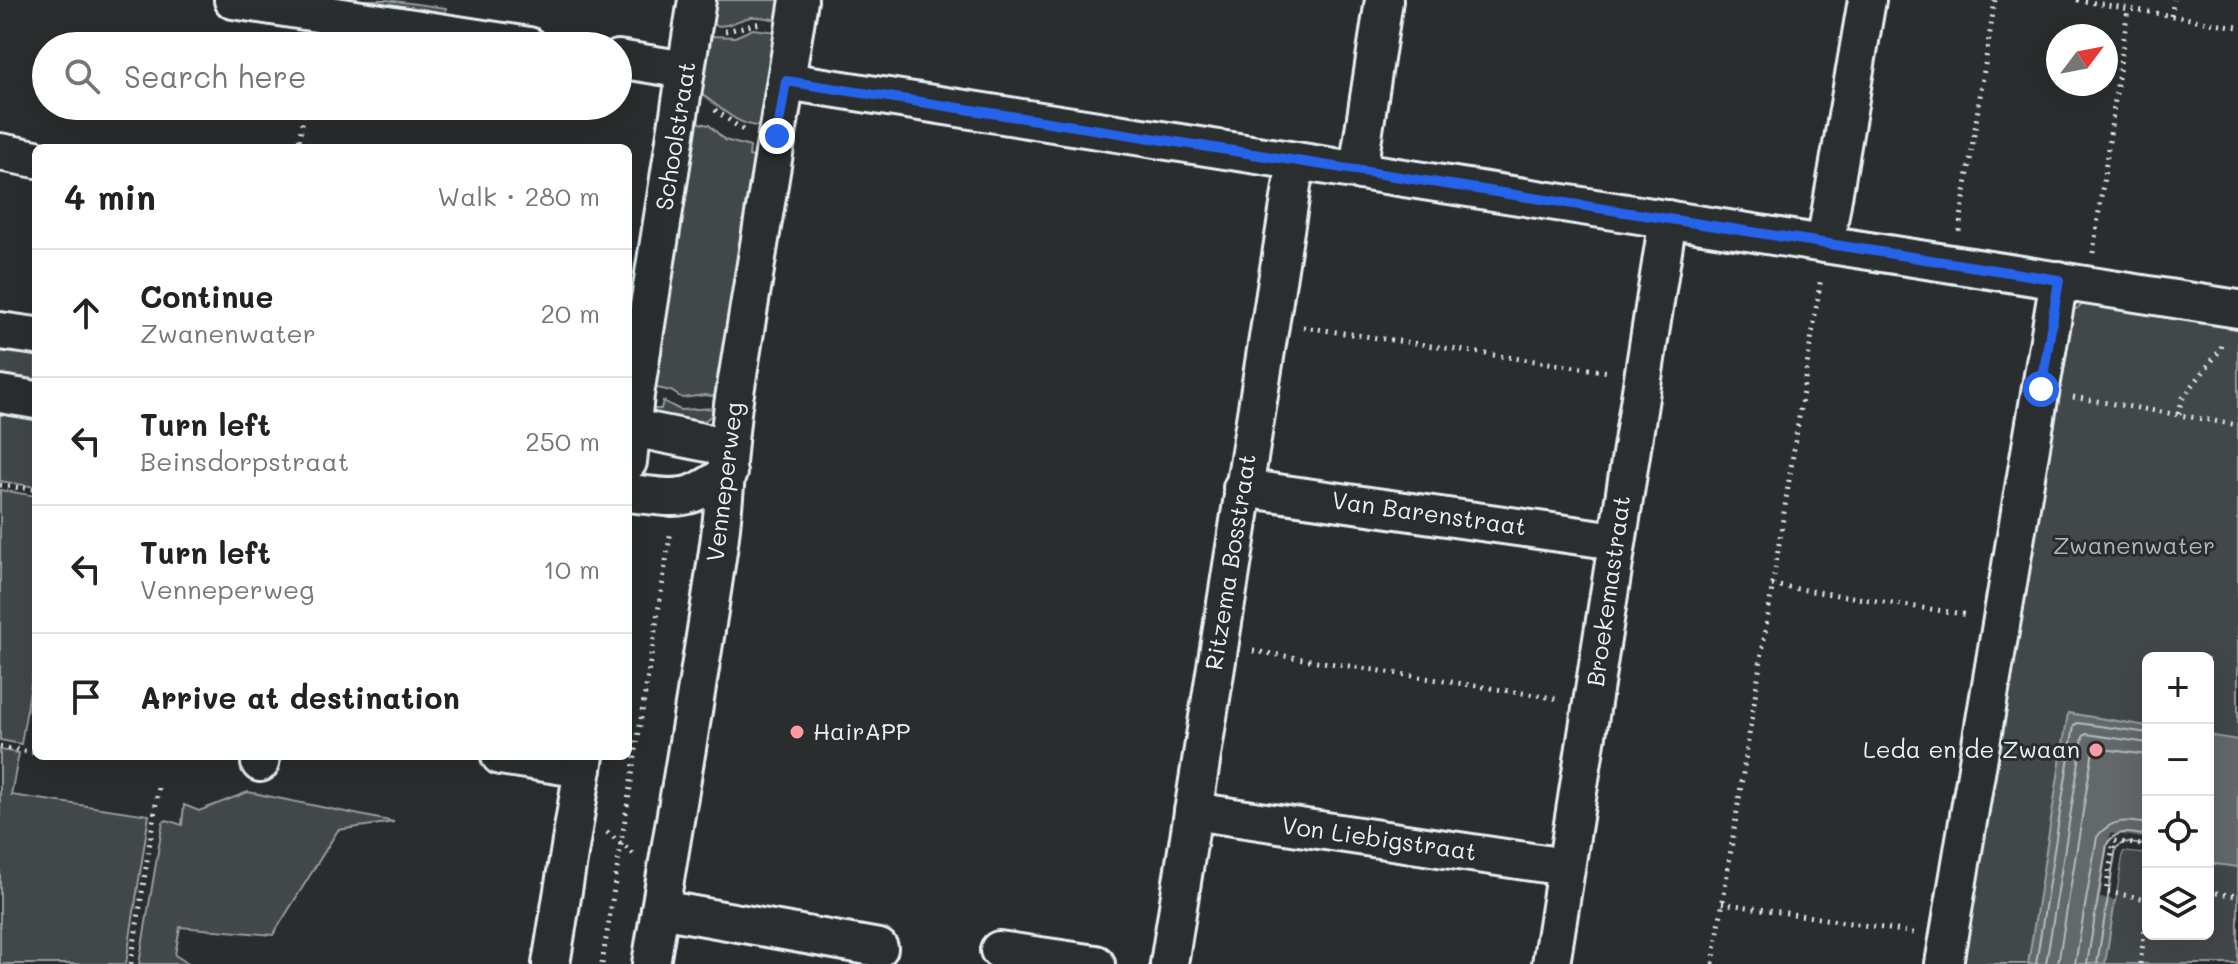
<!DOCTYPE html>
<meta charset="utf-8">
<style>
:root{--surface:#fff;--page:#f6f6f6;--text:#222;--muted:#767676;--line:#e0e0e0}
body{margin:0;font-family:Mali,sans-serif;background:var(--page);color:var(--text)}
.controls{position:absolute;right:24px;bottom:24px;display:grid;overflow:hidden;border-radius:12px;box-shadow:0 8px 32px #0002}
.controls button{width:72px;height:72px;display:grid;place-items:center;padding:0;border:0;border-bottom:2px solid var(--line);background:var(--surface);color:var(--text);font:40px sans-serif}
.compass{position:absolute;left:2046px;top:24px;width:72px;height:72px;border-radius:50%;background:var(--surface);box-shadow:0 8px 32px #0002;rotate:58deg}
.stop{position:absolute;width:24px;height:24px;margin:-18px;border:6px solid #2563eb;border-radius:50%;background:#fff}
.stop.end{background:#2563eb;border-color:#fff;box-shadow:0 2px 8px #0008}
.list{margin:0;padding:0;list-style:none}
h2{display:flex;justify-content:space-between;align-items:center;height:104px;margin:0;padding:0 32px;font-size:34px}
h2 small{font-size:26px;font-weight:400;color:var(--muted)}
.list li{display:grid;grid-template-columns:52px 1fr auto;gap:24px;align-items:center;box-sizing:border-box;height:128px;padding:0 32px;border-top:2px solid var(--line)}
.list b{display:block;font-size:30px;white-space:nowrap}
.list p{margin:0;font-size:26px;white-space:nowrap;color:var(--muted)}
.list em{font-size:26px;font-style:normal;color:var(--muted)}
.icon{flex:none;width:44px;height:44px;fill:none;stroke:currentColor;stroke-width:2;stroke-linecap:round;stroke-linejoin:round}
.map{position:relative;flex:none;width:2238px;height:964px;overflow:hidden}
.search{position:absolute;background:var(--surface);box-shadow:0 8px 32px #0002;left:32px;top:32px;width:600px;height:88px;display:flex;align-items:center;gap:20px;box-sizing:border-box;padding:0 28px;border-radius:44px;color:var(--muted);font-size:30px}
.panel{position:absolute;background:var(--surface);box-shadow:0 8px 32px #0002;left:32px;top:144px;width:600px;height:616px;border-radius:12px}
.map>svg:first-child{display:block}
.green{fill:#424648;stroke:#959ca0;stroke-width:2;fill-rule:evenodd}
.water{fill:#63686b;stroke:#989fa3;stroke-width:2}
.pier{fill:#2a2d2e}
.lines{fill:none;stroke-linecap:round;stroke-linejoin:round}
.shore{stroke:#b3bac0;stroke-width:2}
.minor-casing{stroke:#e8f1f8;stroke-width:42}
.path{stroke:#e8f1f8;stroke-width:5;stroke-dasharray:2 6;stroke-linecap:butt}
.minor{stroke:#2a2d2e;stroke-width:36}
.route{stroke:#2563eb;stroke-width:10}
.poi-dot{fill:#ff9aa2;stroke:#2a2d2e;stroke-width:3}
.labels{text-anchor:middle;stroke-width:6;stroke-linejoin:round;paint-order:stroke}
.street-label{font-size:24px;fill:#e8f1f8;stroke:#2a2d2e}
.park-label{font-size:24px;fill:#aeb5ba;stroke:#2a2d2e}
.poi-label{font-size:24px;fill:#e8f1f8;stroke:#2a2d2e;text-anchor:start}
</style>
<div class="map">
<svg width="2238" height="964" viewBox="0 0 2238 964">
<rect width="100%" height="100%" fill="#2a2d2e"/>
<filter id="ink" filterUnits="userSpaceOnUse"><feTurbulence type="fractalNoise" baseFrequency=".0125" numOctaves="2"/><feDisplacementMap in="SourceGraphic" scale="16" xChannelSelector="R" yChannelSelector="G"/><feConvolveMatrix kernelMatrix="1 2 1 2 8 2 1 2 1" color-interpolation-filters="sRGB"/></filter>
<g filter="url(#ink)">
<g class="green">
<path d="M361,0H387L446,8L445,17L361,6Z"/>
<path d="M715,0H782L779,20C770,19 760,16 751,17C734,20 732,28 711,25Z"/>
<path d="M753,29L777,32L761,127C732,123 724,109 701,94L710,36L735,37Z"/>
<path d="M695,122L709,125L725,140L750,147L749,156L756,158L719,397L705,395L682,398L671,391L652,387Z"/>
<path d="M2086,303L2238,324V964H1960L2067,320L2074,310ZM2148,658H2208V934H2148Z"/>
<path d="M0,349L36,355V379L0,374Z"/>
<path d="M650,399H653V409H661L663,401L680,410L715,408L713,414L701,424L655,416Z"/>
<path d="M0,401L36,407V487L0,481Z"/>
<path d="M0,490L36,496V654L21,744L0,740Z"/>
<path d="M0,750L19,753L11,795L149,815L126,964H0Z"/>
<path d="M248,792L394,822L338,830L273,935L180,927L175,955L189,964H139L163,822L167,820L182,825L184,805L199,811Z"/>
</g>
<g class="water">
<path d="M2068,713L2148,726V854L2123,851L2105,964H2028Z"/>
<path d="M2208,735L2238,740V867L2208,863Z"/>
</g>
<path class="pier" d="M2110,833L2148,839V854L2123,851L2115,900L2100,898Z"/>
<g class="lines">
<g class="shore">
<path d="M2036,964L2074,725L2078,723L2148,733"/>
<path d="M2046,964L2083,737L2086,734L2148,743"/>
<path d="M2058,964L2093,750L2096,748L2148,755"/>
<path d="M2075,964L2097,837C2111,818 2127,820 2148,824"/>
<path d="M2087,964L2107,844C2117,828 2131,833 2148,836"/>
<path d="M2097,964L2116,848L2124,842L2148,846"/>
</g>
<g class="minor-casing">
<g id="minor">
<path d="M233,0L529,46"/>
<path d="M618,59L686,70"/>
<path d="M786,81L2238,309"/>
<path d="M0,152L36,159"/>
<path d="M1358,170L1384,0"/>
<path d="M1825,244L1867,0"/>
<path d="M0,331L36,336"/>
<path d="M0,394L36,400"/>
<path d="M628,427L727,447"/>
<path d="M628,462L635,395L697,0"/>
<path d="M1242,488L1616,541"/>
<path d="M628,493C678,498 685,504 728,473"/>
<path d="M500,756L583,769"/>
<path d="M260,763L261,756"/>
<path d="M1193,811L1565,867"/>
<path d="M660,909L879,948"/>
<path d="M999,950L1096,964"/>
<path d="M551,964L585,756"/>
<path d="M651,964C674,824 699,684 719,544C725,498 727,452 733,405L799,0"/>
<path d="M1169,964L1296,161"/>
<path d="M1551,964L1668,219"/>
<path d="M1944,964L2059,280"/>
</g>
</g>
<g class="path">
<path d="M2077,0L2238,27"/>
<path d="M2171,16L2174,0"/>
<path d="M725,31L761,23"/>
<path d="M715,110L743,130"/>
<path d="M298,148L305,106"/>
<path d="M1959,231L1995,0"/>
<path d="M2093,253L2128,9"/>
<path d="M1303,327L1609,372"/>
<path d="M2073,397L2238,425"/>
<path d="M2179,414L2182,399L2221,349L2223,340"/>
<path d="M0,485L36,490"/>
<path d="M1772,585L1969,615"/>
<path d="M1253,651L1560,699"/>
<path d="M0,747L36,753"/>
<path d="M607,832L636,856"/>
<path d="M2148,846L2114,841L2106,892L2148,899"/>
<path d="M2208,892L2238,896"/>
<path d="M1722,903L1915,933"/>
<path d="M131,964L159,784"/>
<path d="M602,964L671,530"/>
<path d="M1713,964L1821,277"/>
<path d="M2140,964L2148,908"/>
</g>
<use href="#minor" class="minor"/>
</g>
</g>
<g class="lines" filter="url(#ink)">
<path class="route" d="M777,136L786,81L2059,280L2041,389"/>
</g>
<g class="poi-dot">
<circle cx="797" cy="732" r="8"/>
<circle cx="2096" cy="750" r="8"/>
</g>
<g class="labels">
<g class="street-label">
<text transform="translate(676 136) rotate(-81)" y="8">Schoolstraat</text>
<text transform="translate(725 482) rotate(-83)" y="8">Venneperweg</text>
<text transform="translate(1429 514) rotate(8)" y="8">Van Barenstraat</text>
<text transform="translate(1231 562) rotate(-81)" y="8">Ritzema Bosstraat</text>
<text transform="translate(1609 591) rotate(-82)" y="8">Broekemastraat</text>
<text transform="translate(1379 839) rotate(8)" y="8">Von Liebigstraat</text>
</g>
<g class="park-label">
<text x="2134" y="554">Zwanenwater</text>
</g>
<g class="poi-label">
<text x="813" y="740">HairAPP</text>
<text x="2080" y="758" text-anchor="end">Leda en de Zwaan</text>
</g>
</g>
</svg>
<div class="controls">
<button>+</button>
<button>−</button>
<button><svg class="icon" aria-label="locate" viewBox="0 0 24 24"><circle cx="12" cy="12" r="6"/><path d="M12 2v4M12 18v4M2 12h4M18 12h4"/></svg></button>
<button><svg class="icon" aria-label="layers" viewBox="0 0 24 24"><path d="M12 4l9 5-9 5-9-5zM3 14l9 5 9-5"/></svg></button>
</div>
<svg class="compass" viewBox="-18 -18 36 36"><path d="M0-13l5 13h-10z" fill="#e53935"/><path d="M0 13l5-13h-10z" fill="#767676"/></svg>
<div class="stop" style="left:2041px;top:389px"></div>
<div class="stop end" style="left:777px;top:136px"></div>
<div class="search"><svg class="icon" aria-label="search" viewBox="0 0 24 24"><circle cx="10" cy="10" r="6"/><path d="M15 15l6 6"/></svg>Search here</div>
<section class="panel">
<h2>4 min<small>Walk · 280 m</small></h2>
<ul class="list">
<li><svg class="icon" aria-label="ahead" viewBox="0 0 24 24"><path d="M12 20V5M6 11l6-6 6 6"/></svg><div><b>Continue</b><p>Zwanenwater</p></div><em>20 m</em></li>
<li><svg class="icon" aria-label="left" viewBox="0 0 24 24"><path d="M17 20v-9H6M10 6l-5 5 5 5"/></svg><div><b>Turn left</b><p>Beinsdorpstraat</p></div><em>250 m</em></li>
<li><svg class="icon" aria-label="left" viewBox="0 0 24 24"><path d="M17 20v-9H6M10 6l-5 5 5 5"/></svg><div><b>Turn left</b><p>Venneperweg</p></div><em>10 m</em></li>
<li><svg class="icon" aria-label="arrive" viewBox="0 0 24 24"><path d="M6 21V4h12l-3 4 3 4H6"/></svg><div><b>Arrive at destination</b></div></li>
</ul>
</section>
</div>
